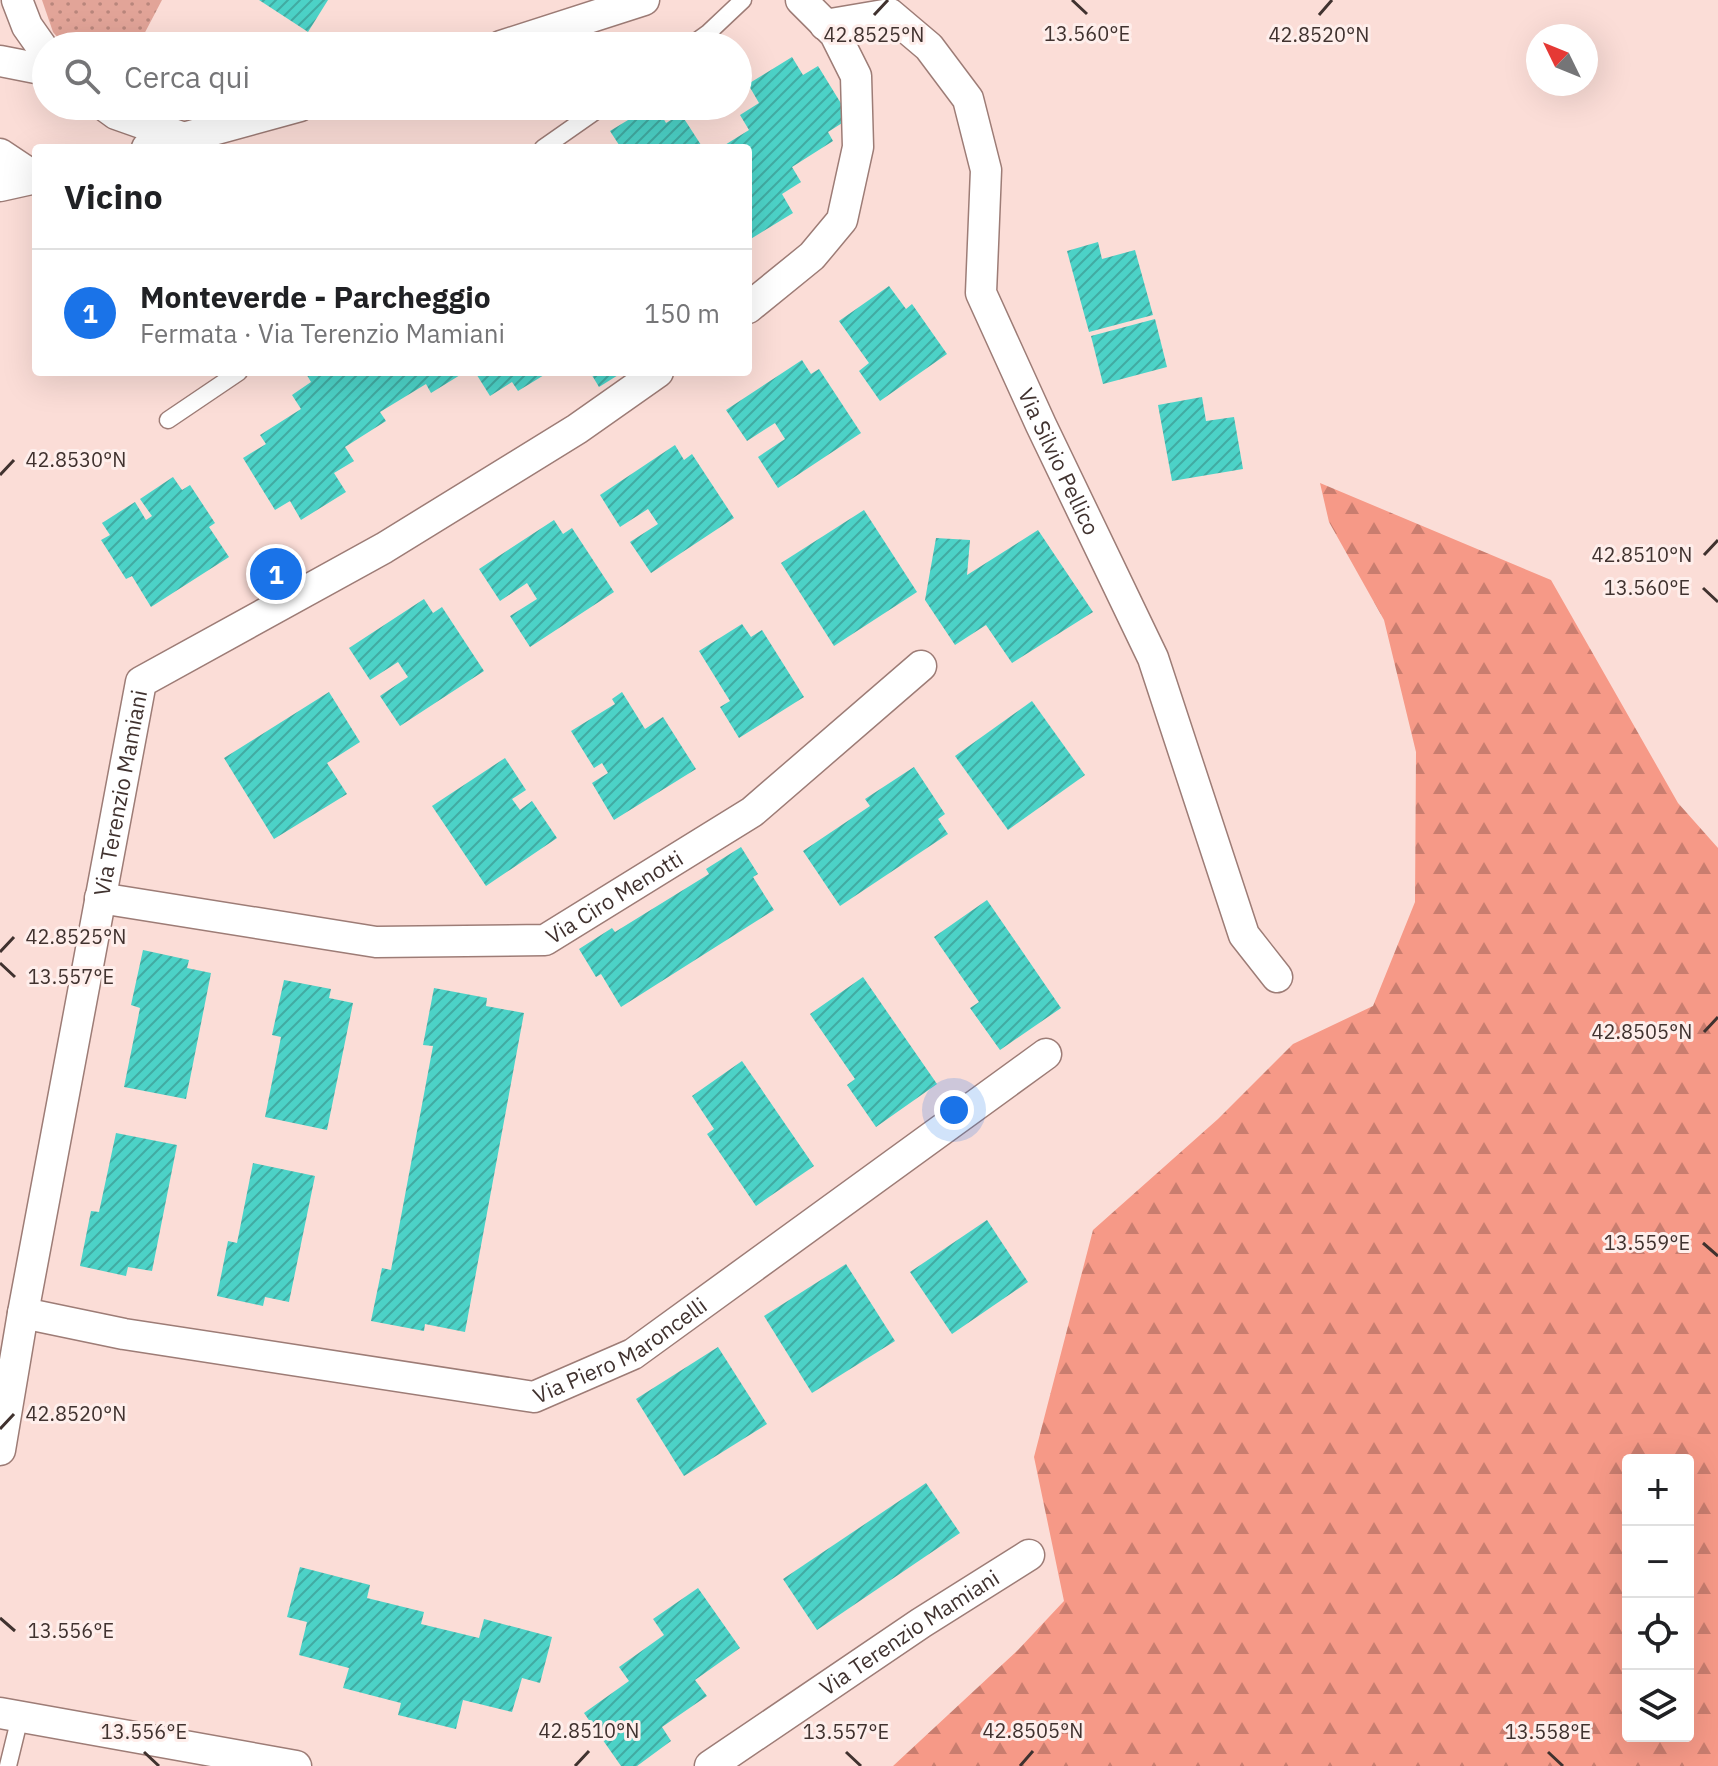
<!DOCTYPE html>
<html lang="it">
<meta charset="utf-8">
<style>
:root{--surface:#fff;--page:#f6f6f6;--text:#202124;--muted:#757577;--line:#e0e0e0;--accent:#1a73e8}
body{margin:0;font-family:"IBM Plex Sans",sans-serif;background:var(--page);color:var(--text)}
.controls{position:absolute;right:24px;bottom:24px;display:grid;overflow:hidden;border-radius:8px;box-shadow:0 8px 32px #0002}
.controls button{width:72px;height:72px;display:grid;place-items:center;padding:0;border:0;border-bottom:2px solid var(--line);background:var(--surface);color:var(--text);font:40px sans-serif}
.compass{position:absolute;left:1526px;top:24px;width:72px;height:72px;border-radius:50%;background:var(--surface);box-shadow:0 8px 32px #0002;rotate:313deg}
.you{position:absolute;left:954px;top:1110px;width:28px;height:28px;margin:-20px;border:6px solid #fff;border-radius:50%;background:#1a73e8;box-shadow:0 0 0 12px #1a73e833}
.badge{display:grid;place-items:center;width:52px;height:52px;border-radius:50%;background:var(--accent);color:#fff;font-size:26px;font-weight:700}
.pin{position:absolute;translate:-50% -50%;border:4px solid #fff;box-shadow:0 2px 8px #0006}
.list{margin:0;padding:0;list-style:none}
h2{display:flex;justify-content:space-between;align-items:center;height:104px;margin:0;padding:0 32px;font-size:34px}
h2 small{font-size:26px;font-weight:400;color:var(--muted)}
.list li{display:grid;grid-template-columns:52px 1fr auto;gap:24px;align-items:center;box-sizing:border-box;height:128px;padding:0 32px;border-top:2px solid var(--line)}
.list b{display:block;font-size:30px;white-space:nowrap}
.list p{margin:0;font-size:26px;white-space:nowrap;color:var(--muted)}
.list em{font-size:26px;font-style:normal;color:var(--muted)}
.icon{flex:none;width:44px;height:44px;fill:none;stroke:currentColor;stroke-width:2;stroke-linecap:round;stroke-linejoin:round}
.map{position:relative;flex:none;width:1718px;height:1766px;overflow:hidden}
.search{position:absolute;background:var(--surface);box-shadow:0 8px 32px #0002;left:32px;top:32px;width:720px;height:88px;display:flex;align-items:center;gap:20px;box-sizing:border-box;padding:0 28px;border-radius:44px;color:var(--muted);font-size:30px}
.panel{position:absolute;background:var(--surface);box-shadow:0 8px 32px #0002;left:32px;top:144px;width:720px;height:232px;border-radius:8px}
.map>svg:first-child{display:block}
.forest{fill:url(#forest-firs);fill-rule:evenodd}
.park{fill:url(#park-dots)}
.building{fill:url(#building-hatch)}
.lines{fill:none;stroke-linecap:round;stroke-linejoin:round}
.service-casing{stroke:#9d7c76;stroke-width:19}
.minor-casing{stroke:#9d7c76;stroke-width:33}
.service{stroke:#fff;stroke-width:16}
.minor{stroke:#fff;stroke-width:30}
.ticks{fill:none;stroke:#40322f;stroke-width:3}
.labels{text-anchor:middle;stroke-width:6;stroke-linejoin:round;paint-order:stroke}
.street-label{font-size:22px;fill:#40322f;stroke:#feeeeb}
.ticks-label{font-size:20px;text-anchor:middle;fill:#40322f;stroke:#feeeeb;stroke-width:6;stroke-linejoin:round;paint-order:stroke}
</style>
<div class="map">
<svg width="1718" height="1766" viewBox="0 0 1718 1766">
<defs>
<pattern id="forest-firs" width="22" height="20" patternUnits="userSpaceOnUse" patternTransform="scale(2)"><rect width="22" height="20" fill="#f69987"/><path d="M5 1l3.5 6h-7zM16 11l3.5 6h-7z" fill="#c97d6f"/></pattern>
<pattern id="park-dots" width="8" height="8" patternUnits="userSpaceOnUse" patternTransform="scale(2)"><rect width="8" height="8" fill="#e2a498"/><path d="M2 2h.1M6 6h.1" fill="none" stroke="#b9867c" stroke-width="1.8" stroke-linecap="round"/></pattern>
<pattern id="building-hatch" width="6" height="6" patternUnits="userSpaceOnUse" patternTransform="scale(2)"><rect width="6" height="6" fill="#4cd2c7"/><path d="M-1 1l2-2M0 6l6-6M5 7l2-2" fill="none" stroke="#41aba2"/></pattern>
</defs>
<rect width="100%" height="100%" fill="#fbddd7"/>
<path class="forest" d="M1320,483L1551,580L1678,803L1718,848V1766H893L1018,1650L1064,1601L1034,1457L1093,1230L1218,1119L1293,1044L1373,1006L1415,902L1416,752L1384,620L1329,522ZM1628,1460H1688V1736H1628Z"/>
<path class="park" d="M42,0H162L141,40L143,46H65L53,32Z"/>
<g class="building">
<path d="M259,0H328L308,32Z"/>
<path d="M792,57L803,75L818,66L850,118L828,132L833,141L792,167L801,182L782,194L793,213L749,240L748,148H720L749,130L740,115L759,103L748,84Z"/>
<path d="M651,106H656L666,123L681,114L703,148H621L610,131Z"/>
<path d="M1098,242L1102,259L1135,250L1153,315L1089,332L1067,251Z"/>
<path d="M889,286L906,309L912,304L947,354L880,401L859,371L869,363L839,321Z"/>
<path d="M1155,319L1167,367L1103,384L1091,336Z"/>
<path d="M802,360L811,374L819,369L861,433L778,488L758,457L785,439L775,423L747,441L726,410Z"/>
<path d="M305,372H465L431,393L426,384L380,412L386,421L345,447L354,461L334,473L346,492L301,520L290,501L275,510L243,458L266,444L260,435L301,409L292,395L311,382Z"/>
<path d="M475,372H549L518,391L512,382L490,396Z"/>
<path d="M590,372H623L599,387Z"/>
<path d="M1202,397L1206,421L1234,417L1243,469L1172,481L1158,405Z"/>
<path d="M675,445L684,460L692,454L734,518L651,573L630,542L658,524L648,509L620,527L600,495Z"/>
<path d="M173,477L182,490L190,485L215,523L209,527L229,557L151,607L132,576L126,579L101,540L110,535L102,523L135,502L146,520L152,516L140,499Z"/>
<path d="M864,510L917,592L834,646L781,563Z"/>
<path d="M554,520L563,534L572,528L614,592L530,647L510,616L537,599L527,583L500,601L479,569Z"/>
<path d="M1038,530L1093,612L1012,663L986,625L955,645L925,600L936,538L970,540L967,575Z"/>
<path d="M424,599L433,613L442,607L484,671L400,726L380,696L408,677L398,662L370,680L349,648Z"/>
<path d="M742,624L751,637L762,630L804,697L739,738L720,707L730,701L699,651Z"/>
<path d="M329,692L360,742L327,763L347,794L274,839L224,758Z"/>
<path d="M622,692L645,729L663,717L696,769L614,820L592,783L608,773L602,763L594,768L571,731L615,704L612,699Z"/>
<path d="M1032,701L1085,775L1008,830L955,756Z"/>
<path d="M505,758L526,790L512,799L520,810L532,801L557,838L486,886L432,806Z"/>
<path d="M914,767L945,814L938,819L948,834L840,906L803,851L870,806L865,799Z"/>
<path d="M741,847L758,874L753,877L774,910L621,1007L601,974L596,977L579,949L612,928L615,932L709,874L706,869Z"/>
<path d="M987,900L1061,1008L1000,1050L970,1008L979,1002L934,937Z"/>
<path d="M143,950L189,960L187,968L211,973L186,1099L124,1087L140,1008L131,1005Z"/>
<path d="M863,977L937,1084L876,1127L847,1085L855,1079L810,1014Z"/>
<path d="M284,980L331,989L329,998L353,1003L327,1130L265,1117L281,1037L272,1035Z"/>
<path d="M434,988L487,998L486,1006L524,1013L465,1332L425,1324L424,1331L371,1321L382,1268L391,1270L433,1046L423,1045Z"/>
<path d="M742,1061L814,1166L756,1206L707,1134L714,1129L692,1096Z"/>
<path d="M116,1133L177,1145L152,1271L128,1267L126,1276L80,1266L91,1211L99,1212Z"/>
<path d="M253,1163L315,1176L289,1302L265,1297L263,1306L217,1296L228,1241L237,1243Z"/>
<path d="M987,1220L1028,1282L952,1334L910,1272Z"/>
<path d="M846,1264L895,1341L812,1393L764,1316Z"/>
<path d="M718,1347L767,1424L684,1476L636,1399Z"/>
<path d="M926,1483L960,1533L817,1630L783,1579Z"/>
<path d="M300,1567L370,1585L367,1598L424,1612L421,1624L479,1638L484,1619L552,1637L540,1683L522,1678L512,1712L463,1700L456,1729L398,1715L401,1703L343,1688L349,1668L299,1655L307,1622L287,1617Z"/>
<path d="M698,1588L740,1648L695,1680L707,1696L662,1727L671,1741L637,1766H621L584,1713L629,1681L619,1667L664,1635L653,1619Z"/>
</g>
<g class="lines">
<g class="service-casing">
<g id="service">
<path d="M690,46L708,33L743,0"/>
<path d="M543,148L603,106"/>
<path d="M168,420L239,372"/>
<path d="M8,1766L20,1717"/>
</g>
</g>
<g class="minor-casing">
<g id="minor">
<path d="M17,0L27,26L46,53"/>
<path id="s1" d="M825,25L890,14L929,47L968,99L986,170L981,293L1041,425L1153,658L1244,935L1277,977"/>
<path d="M501,46L644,0"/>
<path d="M0,61L46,70"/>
<path d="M105,106L116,114L184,138"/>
<path d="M147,148L300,106"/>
<path d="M0,154L36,178"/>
<path d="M0,186L36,178"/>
<path d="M748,308L812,256L842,220L858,147L856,76L835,34L801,0"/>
<path id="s2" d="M100,898L376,942L545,940L752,812L921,666"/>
<path id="s3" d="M23,1313L124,1334L534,1397L633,1354L1046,1054"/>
<path id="s4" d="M0,1450L23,1313L141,682L384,548L577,429L658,372"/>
<path d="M0,1713L296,1766"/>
<path id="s5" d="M710,1766L921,1623L1029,1555"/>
</g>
</g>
<use href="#service" class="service"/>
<use href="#minor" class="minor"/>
</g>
<path class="ticks" d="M1072,0L1087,14M874,15L888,0M1319,15L1332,0M0,475L14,460M1704,555L1718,540M1703,588L1718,602M0,952L14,937M0,963L15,977M1704,1032L1718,1017M1703,1243L1718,1256M0,1429L14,1414M0,1618L15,1631M144,1752L159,1766M846,1752L861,1766M1548,1752L1563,1766M575,1766L589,1751M1020,1766L1033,1751"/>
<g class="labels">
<g class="street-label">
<text dy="8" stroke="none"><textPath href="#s1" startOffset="564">Via Silvio Pellico</textPath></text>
<text dy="8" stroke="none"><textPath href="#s4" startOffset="668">Via Terenzio Mamiani</textPath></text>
<text dy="8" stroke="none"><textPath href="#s2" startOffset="530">Via Ciro Menotti</textPath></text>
<text dy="8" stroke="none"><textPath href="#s3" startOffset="616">Via Piero Maroncelli</textPath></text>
<text dy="8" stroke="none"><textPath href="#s5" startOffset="240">Via Terenzio Mamiani</textPath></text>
</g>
</g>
<g class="ticks-label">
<text x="1087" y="41">13.560°E</text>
<text x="874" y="42">42.8525°N</text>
<text x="1319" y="42">42.8520°N</text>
<text x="76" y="467">42.8530°N</text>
<text x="1642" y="562">42.8510°N</text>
<text x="1647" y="595">13.560°E</text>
<text x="76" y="944">42.8525°N</text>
<text x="71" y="984">13.557°E</text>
<text x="1642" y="1039">42.8505°N</text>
<text x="1647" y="1250">13.559°E</text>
<text x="76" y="1421">42.8520°N</text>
<text x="71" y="1638">13.556°E</text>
<text x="589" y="1738">42.8510°N</text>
<text x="1033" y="1738">42.8505°N</text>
<text x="144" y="1739">13.556°E</text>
<text x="846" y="1739">13.557°E</text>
<text x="1548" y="1739">13.558°E</text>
</g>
</svg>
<div class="controls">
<button>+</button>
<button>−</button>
<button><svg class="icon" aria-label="locate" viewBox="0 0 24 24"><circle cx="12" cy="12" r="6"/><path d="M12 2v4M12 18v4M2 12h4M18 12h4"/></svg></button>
<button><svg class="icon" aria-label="layers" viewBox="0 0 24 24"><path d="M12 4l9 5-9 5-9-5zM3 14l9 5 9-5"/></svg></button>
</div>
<svg class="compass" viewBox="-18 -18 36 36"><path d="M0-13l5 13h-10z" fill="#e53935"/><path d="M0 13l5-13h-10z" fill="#757577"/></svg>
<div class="you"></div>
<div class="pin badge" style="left:276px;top:574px">1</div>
<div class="search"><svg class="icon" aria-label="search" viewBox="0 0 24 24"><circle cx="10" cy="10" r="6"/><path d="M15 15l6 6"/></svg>Cerca qui</div>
<section class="panel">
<h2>Vicino<small></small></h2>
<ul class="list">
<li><span class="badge">1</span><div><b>Monteverde - Parcheggio</b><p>Fermata · Via Terenzio Mamiani</p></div><em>150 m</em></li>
</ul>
</section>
</div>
